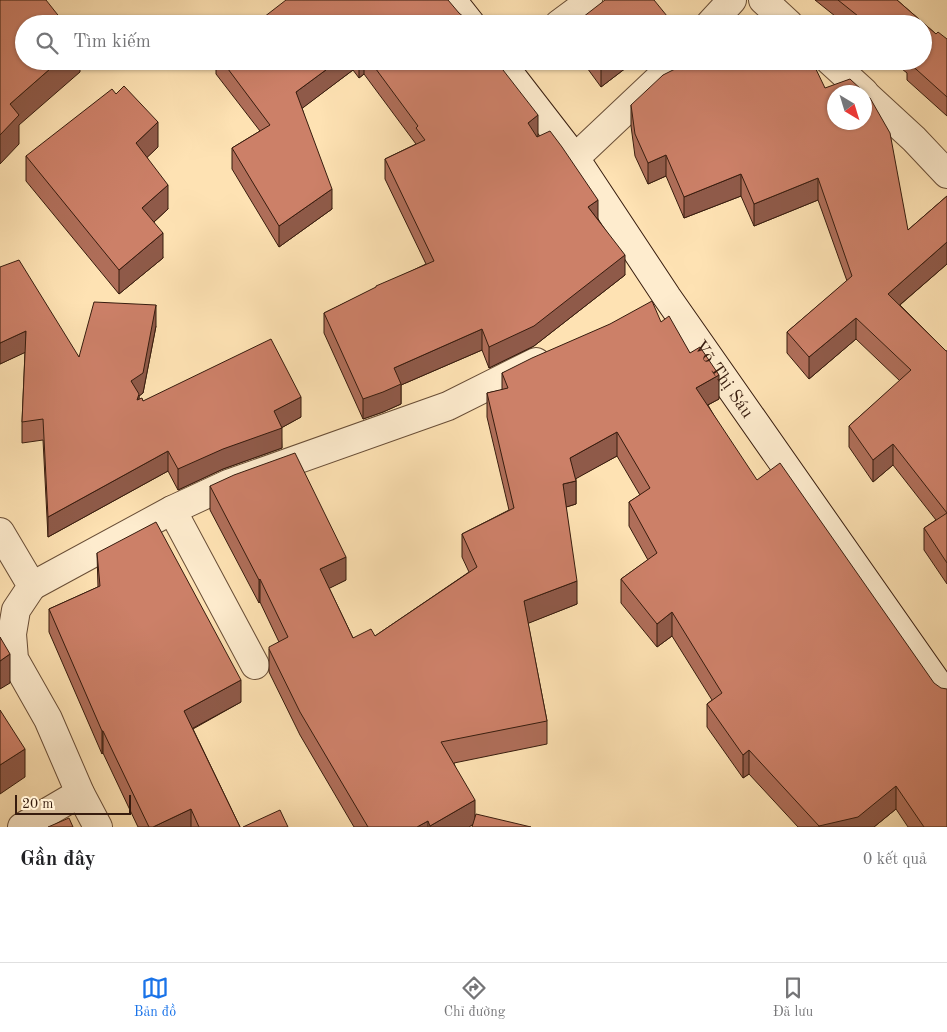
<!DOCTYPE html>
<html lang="vi">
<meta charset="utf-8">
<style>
:root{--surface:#fff;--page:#f6f6f6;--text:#202124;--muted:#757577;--line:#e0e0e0;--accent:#1a73e8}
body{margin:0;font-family:"Old Standard TT",serif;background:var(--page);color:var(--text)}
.compass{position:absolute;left:827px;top:85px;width:45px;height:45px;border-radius:50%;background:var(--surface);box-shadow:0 1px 4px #0004;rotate:142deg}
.scale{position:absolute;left:15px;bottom:12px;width:116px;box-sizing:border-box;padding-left:5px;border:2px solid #371c0e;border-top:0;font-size:14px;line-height:18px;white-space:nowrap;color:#371c0e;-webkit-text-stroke:4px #feecce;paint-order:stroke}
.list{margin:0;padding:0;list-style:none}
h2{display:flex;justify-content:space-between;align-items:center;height:65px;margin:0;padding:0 20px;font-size:21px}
h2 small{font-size:16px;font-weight:400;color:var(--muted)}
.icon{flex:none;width:28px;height:28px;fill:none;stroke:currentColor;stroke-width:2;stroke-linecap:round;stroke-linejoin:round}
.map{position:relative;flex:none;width:947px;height:827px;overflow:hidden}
.search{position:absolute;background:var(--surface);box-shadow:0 1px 4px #0004;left:15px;right:15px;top:15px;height:55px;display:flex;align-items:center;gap:12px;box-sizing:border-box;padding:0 18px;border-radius:28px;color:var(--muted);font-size:19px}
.sheet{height:135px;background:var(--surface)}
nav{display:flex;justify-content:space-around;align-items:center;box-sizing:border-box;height:70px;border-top:1px solid var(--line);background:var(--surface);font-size:14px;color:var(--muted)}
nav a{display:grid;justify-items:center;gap:2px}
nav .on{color:var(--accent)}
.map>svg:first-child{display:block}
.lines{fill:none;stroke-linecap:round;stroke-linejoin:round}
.street-casing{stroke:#694e37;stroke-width:30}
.secondary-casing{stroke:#371c0e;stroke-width:30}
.street{stroke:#feecce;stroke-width:28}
.secondary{stroke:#feecce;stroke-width:28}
.wall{fill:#af6e59;stroke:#371c0e}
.shaded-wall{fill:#8f5a49;stroke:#371c0e}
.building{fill:#cc8068;stroke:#371c0e}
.labels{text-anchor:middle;stroke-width:4;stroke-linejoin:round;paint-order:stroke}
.street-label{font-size:18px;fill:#371c0e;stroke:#feecce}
</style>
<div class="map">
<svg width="947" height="827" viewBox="0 0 947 827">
<rect width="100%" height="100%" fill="#fee2b3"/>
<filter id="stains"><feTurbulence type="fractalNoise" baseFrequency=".004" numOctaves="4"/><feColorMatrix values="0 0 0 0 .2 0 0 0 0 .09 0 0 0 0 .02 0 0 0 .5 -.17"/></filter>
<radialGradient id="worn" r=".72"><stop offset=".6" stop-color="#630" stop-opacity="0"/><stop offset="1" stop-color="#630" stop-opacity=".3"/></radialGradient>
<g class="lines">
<g class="street-casing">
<g id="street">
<path d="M763,0L789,24"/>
<path d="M559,24L582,7L588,0"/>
<path d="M710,24L732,0"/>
<path d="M830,61L864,92"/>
<path d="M864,93L914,139L947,174"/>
<path d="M575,158L664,74L676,61"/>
<path d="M172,510L255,665"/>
<path d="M0,532L32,586L16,610L12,634L14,659L48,719L80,793L98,827"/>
<path d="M32,586L172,510L228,484L448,406L536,362"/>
<path d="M22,827L80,793"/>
</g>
</g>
<g class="secondary-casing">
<g id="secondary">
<path d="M452,0L471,24"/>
<path id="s1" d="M500,61L575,158L667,297L947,697"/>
</g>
</g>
<use href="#street" class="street"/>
<use href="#secondary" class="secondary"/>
</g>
<g class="wall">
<path d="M815,0H897L936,34L947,39V116L907,80V73L892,61H923V24H845Z"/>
<path d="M216,61H496L538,136H537L598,219L625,275L534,346L489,368L482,350L401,385V404L383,412L363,419L324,333V313L426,264L385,179V159L416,144L364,74L359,78L353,70L302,108L332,209L279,247L232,169V148L260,131L216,74Z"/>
<path d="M582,61H635L601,87Z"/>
<path d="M825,88L908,230L947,196V264L900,305L946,351H947V584L924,550V528L936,520L893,465L873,482L849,447V426L900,381L856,339L809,379L787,353V332L847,281L818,200L754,226L741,196L684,218L666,176L648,184L635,156L631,126V105Z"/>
<path d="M158,147L147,157L168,209L154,222L163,258L119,294L26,181V156Z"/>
<path d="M0,267L79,357L156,326L143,393L139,396V400L143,401L301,417L281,428L282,448L223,469L178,490L168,471L48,537L43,440L22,443V422L25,352L0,364Z"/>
<path d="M661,322L690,353L719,399L708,405L947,827H908L896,809L874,827H798L749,774L743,778L707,727V704L712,700L672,636L657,647L621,603V579L648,560L629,526V502L640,495L617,456L576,478V504L566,507L577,604L528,623L547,721V744L454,763L473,824L469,827H354L300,735L269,672V649L279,642L260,602L259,603L210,510V486L346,580L329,588L353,638L375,636L469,572L462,557V534L509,510L487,417V393L502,390V373Z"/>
<path d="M97,553L241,702L193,729L240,827H138L103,753L102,754L49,632V609L98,587Z"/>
</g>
<g class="shaded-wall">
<path d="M667,16V24H656Z"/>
<path d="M59,61H80V72L19,125V144L0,164V135L10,104Z"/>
<path d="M338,61H353V70L296,113V92Z"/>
<path d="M359,61H364V74L359,78Z"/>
<path d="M608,61H635L601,87V66Z"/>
<path d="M538,115V136L528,143V123Z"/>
<path d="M158,122V147L136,168V143Z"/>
<path d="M666,155V176L648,184V163Z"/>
<path d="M741,174V196L684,218V197Z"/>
<path d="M818,178V200L754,226V204Z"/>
<path d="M168,185V209L142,233V208Z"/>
<path d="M332,189V209L279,247V226Z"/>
<path d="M598,200V220L588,207Z"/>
<path d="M163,233V258L119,294V270Z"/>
<path d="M947,242V264L888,315V294Z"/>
<path d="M625,255V275L534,346L489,368V347Z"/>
<path d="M156,305V326L143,393L139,396V414L131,381Z"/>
<path d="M856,318V339L809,379V357Z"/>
<path d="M482,329V350L401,385V404L383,412L363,419V399L394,368Z"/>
<path d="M26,331V352L0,364V343Z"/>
<path d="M719,375V399L696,411V388Z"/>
<path d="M301,397V417L281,428H282V448L223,469L178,490V469L274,411Z"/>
<path d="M617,432V456L570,482V458Z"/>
<path d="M893,444V465L873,482V460Z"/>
<path d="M168,451V471L48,537V517Z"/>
<path d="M576,481V504L563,508V484Z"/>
<path d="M346,557V580L320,593V569Z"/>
<path d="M260,579V602L259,603V580Z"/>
<path d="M577,581V604L524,625V601Z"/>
<path d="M672,612V636L657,647V624Z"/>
<path d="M10,654V683L0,689V661Z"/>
<path d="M241,680V702L184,733V711Z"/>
<path d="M102,731H103V753L102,754Z"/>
<path d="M25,749V777L0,794V765Z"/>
<path d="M749,750V774L743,778V755Z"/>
<path d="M896,786V809L874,827H819V826Z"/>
<path d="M475,800V823L469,827H430V826Z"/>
<path d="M191,809V827H153Z"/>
<path d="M428,821V827H417Z"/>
</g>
<g class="building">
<path d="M0,0H46L65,24H24V61H59L10,104L19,115L0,135Z"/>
<path d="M286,0H448L459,13L465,18L470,19L475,24H255Z"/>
<path d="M605,0H654L667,16L656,24H574Z"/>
<path d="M838,0H897L936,34L938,32L947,39V97L907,61H923V24H868Z"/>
<path d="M783,17L791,18L794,24H769Z"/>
<path d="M222,61H338L296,92L332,189L279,226L232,148L270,125Z"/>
<path d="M370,61H496L538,115L528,123L537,137L550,131L562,147L598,200L588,207L625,255L534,326L489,347L482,329L394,368L401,384L383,392L363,399L324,313L376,287V286L434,261L385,159L425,140L416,128L418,126Z"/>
<path d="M598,61H608L601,66Z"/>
<path d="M691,61H812L825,88L850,79L864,92H834V122H864V93L870,98L890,133L908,230L947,196V242L888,294L946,351H947V513L893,444L873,460L849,426L911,370L856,318L809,357L787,332L852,276L818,178L754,204L741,174L684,197L666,155L648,163L635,134L631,105L663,75Z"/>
<path d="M124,86L158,122L136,143L168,185L142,208L163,233L119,270L26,156L112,89L116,94Z"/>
<path d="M19,260L79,357L94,302L156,305L143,373L131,381L139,394L137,400L142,398L143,401L271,339L301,397L274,411L282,428L223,449L178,469L168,451L48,517L43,419L22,422L26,331L0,343V267Z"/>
<path d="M652,301L661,322L669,316L690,353L700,347L719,375L696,388L757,480L780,463L934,683L941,688L947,689V827H924L896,786L858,817L819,826L749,750L743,755L707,704L722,693L672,612L657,624L621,579L657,553L629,502L650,488L617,432L570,458L576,481L563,484L577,581L524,601L547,721L441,742L475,800L430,826L428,821L417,827H368L300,712L269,649V647L288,637L260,579L259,580L210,486L234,475L295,453L346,557L320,569L353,638L371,629L375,636L477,567L462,534L514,508L487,393L508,388L502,373L532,358L610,324Z"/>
<path d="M947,513V563L924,528Z"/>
<path d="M156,522L241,680L184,711L240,827H199L191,809L153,827H149L103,731H102L49,609L100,586L97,553Z"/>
<path d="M0,637L10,654L0,661Z"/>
<path d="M0,710L25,749L0,765Z"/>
<path d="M280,810L288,827H243Z"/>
<path d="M476,814L531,827H472Z"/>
<path d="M69,818L73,827H48Z"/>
</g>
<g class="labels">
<g class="street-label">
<text dy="6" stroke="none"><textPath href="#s1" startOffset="389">Võ Thị Sáu</textPath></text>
</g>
</g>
<rect width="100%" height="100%" filter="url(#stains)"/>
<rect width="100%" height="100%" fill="url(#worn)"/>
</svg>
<svg class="compass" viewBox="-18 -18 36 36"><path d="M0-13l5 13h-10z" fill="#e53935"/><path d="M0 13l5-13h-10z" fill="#757577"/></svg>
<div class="scale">20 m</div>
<div class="search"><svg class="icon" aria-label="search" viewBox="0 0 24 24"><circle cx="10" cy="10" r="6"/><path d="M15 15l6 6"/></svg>Tìm kiếm</div>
</div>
<section class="sheet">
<h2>Gần đây<small>0 kết quả</small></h2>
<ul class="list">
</ul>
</section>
<nav>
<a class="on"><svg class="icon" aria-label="map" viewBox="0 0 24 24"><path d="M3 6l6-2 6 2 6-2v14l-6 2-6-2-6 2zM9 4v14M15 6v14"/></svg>Bản đồ</a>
<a><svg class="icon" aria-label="directions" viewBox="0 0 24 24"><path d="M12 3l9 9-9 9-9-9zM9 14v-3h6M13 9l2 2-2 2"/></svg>Chỉ đường</a>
<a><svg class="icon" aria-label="saved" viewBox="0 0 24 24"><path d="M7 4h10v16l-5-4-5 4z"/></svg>Đã lưu</a>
</nav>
